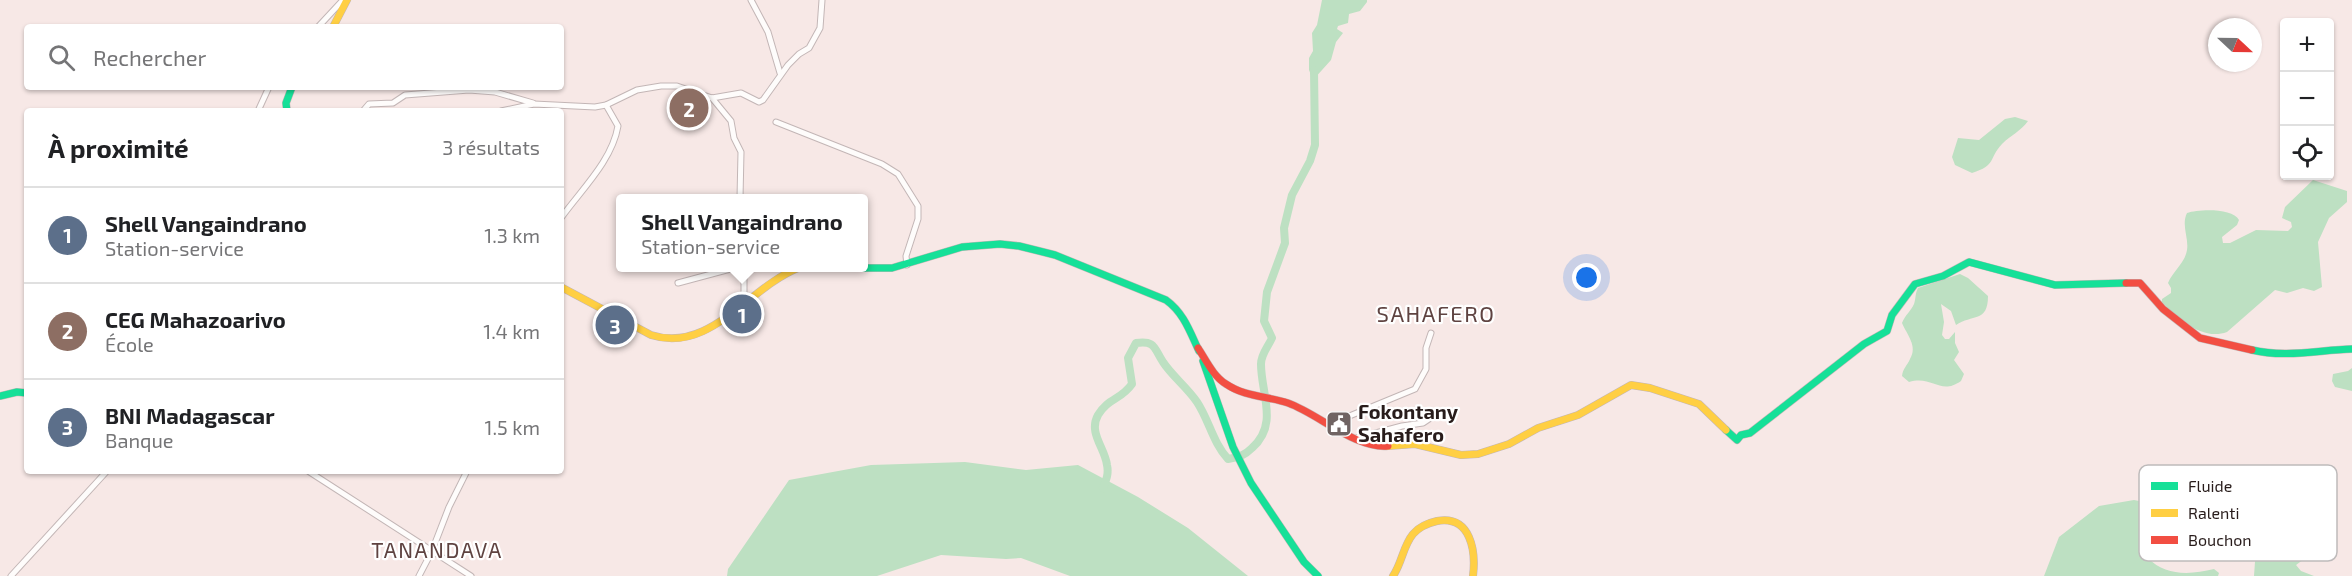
<!DOCTYPE html>
<html lang="fr">
<meta charset="utf-8">
<style>
:root{--surface:#fff;--page:#f2f2f2;--text:#202124;--muted:#757577;--line:#e0e0e0;--accent:#ea580c}
body{margin:0;font-family:"Exo 2",sans-serif;background:var(--page);color:var(--text)}
.controls{position:absolute;right:18px;top:18px;display:grid;overflow:hidden;border-radius:6px;box-shadow:0 2px 4px #0004}
.controls button{width:54px;height:54px;display:grid;place-items:center;padding:0;border:0;border-bottom:2px solid var(--line);background:var(--surface);color:var(--text);font:30px sans-serif}
.compass{position:absolute;left:2208px;top:18px;width:54px;height:54px;border-radius:50%;background:var(--surface);box-shadow:0 2px 4px #0004;rotate:112deg}
.you{position:absolute;left:1587px;top:278px;width:21px;height:21px;margin:-15px;border:4px solid #fff;border-radius:50%;background:#1a73e8;box-shadow:0 0 0 9px #1a73e833}
.badge{display:grid;place-items:center;width:39px;height:39px;border-radius:50%;background:var(--accent);color:#fff;font-size:20px;font-weight:700}
.pin{position:absolute;translate:-50% -50%;border:3px solid #fff;box-shadow:0 2px 6px #0006}
.popup{position:absolute;left:616px;top:194px;width:252px;height:78px;box-sizing:border-box;display:grid;place-content:center;border-radius:6px;background:var(--surface);filter:drop-shadow(0 2px 4px #0005);font-size:20px;white-space:nowrap;color:var(--muted)}
.popup b{font-size:22px;color:var(--text)}
.popup::after{content:'';position:absolute;left:50%;top:100%;margin-left:-12px;border:12px solid transparent;border-top-color:var(--surface)}
.list{margin:0;padding:0;list-style:none}
h2{display:flex;justify-content:space-between;align-items:center;height:78px;margin:0;padding:0 24px;font-size:26px}
h2 small{font-size:20px;font-weight:400;color:var(--muted)}
.list li{display:grid;grid-template-columns:39px 1fr auto;gap:18px;align-items:center;box-sizing:border-box;height:96px;padding:0 24px;border-top:2px solid var(--line)}
.list b{display:block;font-size:22px;white-space:nowrap}
.list p{margin:0;font-size:20px;white-space:nowrap;color:var(--muted)}
.list em{font-size:20px;font-style:normal;color:var(--muted)}
.icon{flex:none;width:33px;height:33px;fill:none;stroke:currentColor;stroke-width:2;stroke-linecap:round;stroke-linejoin:round}
.map{position:relative;flex:none;width:2352px;height:576px;overflow:hidden}
.search{position:absolute;background:var(--surface);box-shadow:0 2px 4px #0004;left:24px;top:24px;width:540px;height:66px;display:flex;align-items:center;gap:15px;box-sizing:border-box;padding:0 21px;border-radius:6px;color:var(--muted);font-size:22px}
.panel{position:absolute;background:var(--surface);box-shadow:0 2px 4px #0004;left:24px;top:108px;width:540px;height:366px;border-radius:6px}
.map>svg:first-child{display:block}
.water{fill:#bde0c2}
.lines{fill:none;stroke-linecap:round;stroke-linejoin:round}
.river{stroke:#bde0c2;stroke-width:8}
.street-casing{stroke:#c3b6b6;stroke-width:7}
.fast-casing{stroke:#c3b6b6;stroke-width:8}
.slow-casing{stroke:#c3b6b6;stroke-width:8}
.jam-casing{stroke:#c3b6b6;stroke-width:8}
.street{stroke:#fefcfb;stroke-width:5}
.fast{stroke:#16e098;stroke-width:7}
.slow{stroke:#ffcf43;stroke-width:7}
.jam{stroke:#f24e42;stroke-width:7}
.labels{text-anchor:middle;stroke-width:4.5;stroke-linejoin:round;paint-order:stroke}
.poi-label{font-size:20px;font-weight:bold;fill:#281c1b;stroke:#fff;text-anchor:start}
.neighbourhood-label{font-size:21px;letter-spacing:1.5px;fill:#5f4341;stroke:#fff}
.quarter-label{font-size:22px;letter-spacing:1.5px;fill:#5f4341;stroke:#fff}
.key{fill:#fff;stroke:#bebbbb;stroke-width:1.5}
.key-label{font-size:16px;fill:#281c1b}
</style>
<div class="map">
<svg width="2352" height="576" viewBox="0 0 2352 576">
<rect width="100%" height="100%" fill="#f7e8e6"/>
<g class="water">
<path d="M1322,0H1367V2L1360,11L1349,14L1348,23L1338,26L1337,29L1343,33L1336,42L1331,60L1313,80L1309,70V58L1313,51L1312,33L1317,25Z"/>
<path d="M2015,117L2028,121C2021,131 2011,135 2002,144C1988,159 1997,165 1972,173L1955,165L1952,157L1958,138L1979,140L2005,119Z"/>
<path d="M2313,180L2347,191V202L2329,218L2318,242L2322,287L2314,291L2303,288L2287,293L2275,290L2227,332C2203,341 2177,319 2162,302V299L2171,293V288L2168,283C2173,271 2185,263 2187,250C2189,238 2181,225 2187,213C2199,209 2233,208 2239,220L2237,225L2222,237L2223,243H2230L2256,230L2288,231L2292,227L2291,222L2282,218L2285,207Z"/>
<path d="M1960,274L1968,278L1988,296C1988,323 1972,314 1956,325L1951,311L1941,304L1944,322L1942,335L1945,339H1949L1955,332V343L1959,352L1954,360L1964,374L1961,381C1940,396 1933,375 1909,382L1902,376C1903,368 1907,366 1910,359C1918,346 1907,335 1902,323C1905,315 1911,311 1914,304C1916,299 1915,293 1918,288Z"/>
<path d="M2352,368V391L2335,387L2332,381L2333,374L2348,371Z"/>
<path d="M965,462L1026,470L1078,465L1138,497L1188,528L1248,576H1070L1021,558L1006,559L941,555L877,576H727L728,569L789,480L871,465Z"/>
<path d="M2314,477L2323,487L2337,491L2334,497L2300,511V523L2307,530L2314,547L2311,554L2296,565L2301,571L2314,576H2254C2257,542 2255,491 2295,478C2301,477 2309,477 2314,477Z"/>
<path d="M2134,500C2151,503 2168,507 2186,508C2204,509 2206,504 2224,511L2229,525L2219,543L2205,544L2170,557L2148,558C2165,576 2190,575 2214,569L2219,573L2218,576H2044L2059,537L2099,506Z"/>
</g>
<g class="lines">
<path class="river" d="M1103,488C1106,480 1109,474 1107,465C1105,448 1088,433 1098,415C1108,398 1121,400 1132,384L1128,358L1136,343C1156,340 1154,349 1163,362C1172,376 1187,387 1197,402C1209,420 1213,443 1228,459C1239,457 1244,456 1252,448C1279,424 1261,394 1261,364C1261,354 1268,347 1272,338L1264,321L1267,292L1285,243L1284,228L1292,195L1310,161L1315,145L1314,70"/>
<g class="street-casing">
<g id="street">
<path d="M751,0L768,32L780,73"/>
<path d="M318,27L343,0"/>
<path d="M712,98L731,121L734,138L741,152L740,198"/>
<path d="M258,111L269,87"/>
<path d="M363,111L369,104L393,103L405,95L469,90L495,92L533,103"/>
<path d="M501,111L534,104L595,107L606,105L637,90L661,86H677L712,98L741,93L759,102L763,100L788,65L799,54L809,48L820,28L822,0"/>
<path d="M776,122L882,164L898,174L918,206V219L906,256L907,265"/>
<path d="M561,218C581,190 612,161 618,126L606,105"/>
<path d="M678,283L734,268"/>
<path d="M744,304V268"/>
<path d="M1330,424L1415,389L1426,369V348L1431,333"/>
<path d="M1357,438L1402,426L1423,423L1429,419L1433,412"/>
<path d="M308,471L471,576"/>
<path d="M11,576L107,471"/>
<path d="M419,576L432,551L449,507L467,471"/>
</g>
</g>
<g class="fast-casing">
<g id="fast">
<path d="M287,111L286,103L292,87"/>
<path d="M851,268H892L962,247L1000,244L1019,246L1055,255L1166,300C1184,313 1190,332 1199,351"/>
<path d="M2252,350C2285,358 2319,350 2352,349"/>
<path d="M1203,361L1233,447L1251,483L1304,562L1318,576"/>
<path d="M0,396L17,392L27,393"/>
<path d="M1726,430L1737,440L1741,435L1750,433L1864,344L1887,331L1892,315L1915,284L1943,276L1969,262L2055,285L2126,283"/>
</g>
</g>
<g class="slow-casing">
<g id="slow">
<path d="M333,27L347,0"/>
<path d="M561,287L651,335C710,354 748,288 798,268"/>
<path d="M1388,446L1415,444L1461,455L1478,454L1509,444L1538,428L1578,415L1631,385L1650,388L1699,404L1726,430"/>
<path d="M1393,576C1402,563 1403,546 1413,534C1419,527 1428,523 1437,521C1471,515 1476,551 1473,576"/>
</g>
</g>
<g class="jam-casing">
<g id="jam">
<path d="M2126,283H2140L2163,309L2200,338L2252,350"/>
<path d="M1198,348C1206,360 1213,376 1226,384C1245,397 1267,396 1288,403C1319,414 1355,449 1388,446"/>
</g>
</g>
<use href="#street" class="street"/>
<use href="#fast" class="fast"/>
<use href="#slow" class="slow"/>
<use href="#jam" class="jam"/>
</g>
<defs>
<g id="civic-square" transform="scale(1.35)"><rect x="-9" y="-9" width="18" height="18" rx="4" fill="#706362" stroke="#fff"/><path d="M-.6-6.5H3V-4.5H.6V-3L4-1V1h2V6H-6V1h2V-1L-.6-3ZM-1.2 2.5V6h2.4V2.5Z" fill="#fff"/></g>
</defs>
<g fill-rule="evenodd">
<use href="#civic-square" x="1339" y="424"/>
</g>
<g class="labels">
<g class="poi-label">
<text x="1358" y="419">Fokontany<tspan x="1358" dy="23">Sahafero</tspan></text>
</g>
<g class="neighbourhood-label">
<text x="437" y="558">TANANDAVA</text>
</g>
<g class="quarter-label">
<text x="1436" y="322">SAHAFERO</text>
</g>
</g>
<rect x="2139" y="465" width="198" height="96" rx="9" class="key"/>
<rect x="2151" y="482" width="27" height="8" fill="#16e098"/>
<rect x="2151" y="509" width="27" height="8" fill="#ffcf43"/>
<rect x="2151" y="536" width="27" height="8" fill="#f24e42"/>
<g class="key-label">
<text x="2188" y="492">Fluide</text>
<text x="2188" y="519">Ralenti</text>
<text x="2188" y="546">Bouchon</text>
</g>
</svg>
<div class="controls">
<button>+</button>
<button>−</button>
<button><svg class="icon" aria-label="locate" viewBox="0 0 24 24"><circle cx="12" cy="12" r="6"/><path d="M12 2v4M12 18v4M2 12h4M18 12h4"/></svg></button>
</div>
<svg class="compass" viewBox="-18 -18 36 36"><path d="M0-13l5 13h-10z" fill="#e53935"/><path d="M0 13l5-13h-10z" fill="#757577"/></svg>
<div class="you"></div>
<div class="pin badge" style="left:742px;top:314px;background:#5c6f8a">1</div>
<div class="popup"><b>Shell Vangaindrano</b>Station-service</div>
<div class="pin badge" style="left:689px;top:108px;background:#8d6e63">2</div>
<div class="pin badge" style="left:615px;top:325px;background:#5c6f8a">3</div>
<div class="search"><svg class="icon" aria-label="search" viewBox="0 0 24 24"><circle cx="10" cy="10" r="6"/><path d="M15 15l6 6"/></svg>Rechercher</div>
<section class="panel">
<h2>À proximité<small>3 résultats</small></h2>
<ul class="list">
<li><span class="badge" style="background:#5c6f8a">1</span><div><b>Shell Vangaindrano</b><p>Station-service</p></div><em>1.3 km</em></li>
<li><span class="badge" style="background:#8d6e63">2</span><div><b>CEG Mahazoarivo</b><p>École</p></div><em>1.4 km</em></li>
<li><span class="badge" style="background:#5c6f8a">3</span><div><b>BNI Madagascar</b><p>Banque</p></div><em>1.5 km</em></li>
</ul>
</section>
</div>
